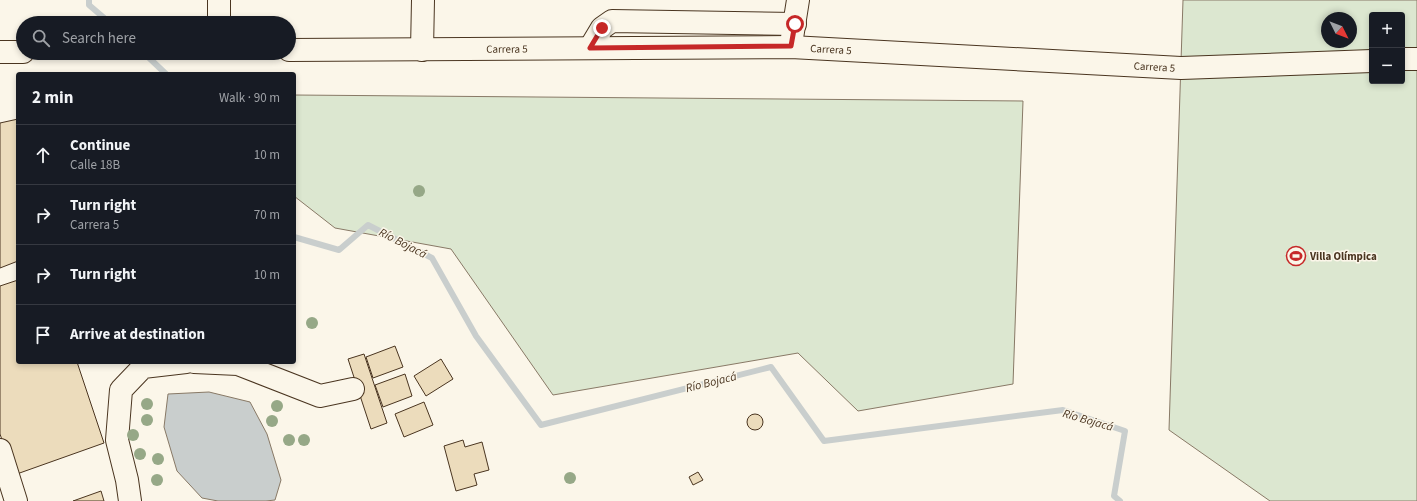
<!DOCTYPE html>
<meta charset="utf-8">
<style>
:root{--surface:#171b24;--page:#20242c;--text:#f1f3f6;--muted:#9ea1a6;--line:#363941}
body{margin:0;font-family:"Source Sans 3",sans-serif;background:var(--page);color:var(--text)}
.controls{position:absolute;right:12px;top:12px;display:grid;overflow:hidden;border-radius:4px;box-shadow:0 2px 6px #0003}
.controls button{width:36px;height:36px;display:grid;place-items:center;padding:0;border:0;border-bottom:1px solid var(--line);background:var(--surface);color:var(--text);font:20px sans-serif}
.compass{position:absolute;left:1321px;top:12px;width:36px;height:36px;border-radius:50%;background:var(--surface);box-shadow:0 2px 6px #0003;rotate:132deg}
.stop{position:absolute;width:12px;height:12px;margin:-9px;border:3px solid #c62828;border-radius:50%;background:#fff}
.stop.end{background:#c62828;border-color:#fff;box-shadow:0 1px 4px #0008}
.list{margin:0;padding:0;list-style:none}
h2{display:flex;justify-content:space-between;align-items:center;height:52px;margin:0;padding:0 16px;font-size:17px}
h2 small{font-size:13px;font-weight:400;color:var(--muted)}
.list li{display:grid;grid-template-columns:26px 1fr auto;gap:12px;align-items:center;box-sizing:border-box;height:60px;padding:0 16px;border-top:1px solid var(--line)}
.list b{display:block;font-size:15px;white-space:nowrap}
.list p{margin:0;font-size:13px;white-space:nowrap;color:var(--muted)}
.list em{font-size:13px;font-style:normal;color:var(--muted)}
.icon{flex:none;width:22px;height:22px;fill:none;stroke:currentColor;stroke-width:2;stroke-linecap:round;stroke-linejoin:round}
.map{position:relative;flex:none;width:1417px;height:501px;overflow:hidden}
.search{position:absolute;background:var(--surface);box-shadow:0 2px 6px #0003;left:16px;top:16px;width:280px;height:44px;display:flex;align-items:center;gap:10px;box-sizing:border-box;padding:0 14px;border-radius:22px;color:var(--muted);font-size:15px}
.panel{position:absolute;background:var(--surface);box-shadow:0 2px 6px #0003;left:16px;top:72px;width:280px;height:292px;border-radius:4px}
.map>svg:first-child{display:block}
.green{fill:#dce7d0;stroke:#887966;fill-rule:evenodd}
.water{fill:#c9cecd;stroke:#887966}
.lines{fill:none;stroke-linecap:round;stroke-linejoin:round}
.stream{stroke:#c9cecd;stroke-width:6}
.building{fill:#ecdcbc;stroke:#4a3520}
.minor-casing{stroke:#4a3520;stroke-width:24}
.minor{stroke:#fbf6e9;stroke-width:22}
.tree{fill:#96a887}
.route{stroke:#c62828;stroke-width:5}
.labels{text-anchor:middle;stroke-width:3;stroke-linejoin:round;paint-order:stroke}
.street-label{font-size:11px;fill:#4a3520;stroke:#fbf6e9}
.poi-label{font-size:11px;font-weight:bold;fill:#4a3520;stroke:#fbf6e9;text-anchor:start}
.water-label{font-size:12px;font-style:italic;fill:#4a3520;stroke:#fbf6e9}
</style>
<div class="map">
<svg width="1417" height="501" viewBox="0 0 1417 501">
<rect width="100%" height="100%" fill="#fbf6e9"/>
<g class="green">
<path d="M1183,0H1417V501H1270L1169,430ZM1372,15H1402V81H1372ZM1327,18H1351V42H1327Z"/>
<path d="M294,95L1023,101L1013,384L858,411L798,353L553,395L451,249L335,228L294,196Z"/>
</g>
<path class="water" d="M209,392L250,402L267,434L281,480L275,500L266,501H218L202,498L177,471L164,427L168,394Z"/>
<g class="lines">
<g class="stream">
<path d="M89,0V5L110,23"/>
<path d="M144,53L166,74"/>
<path d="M294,237L339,250L368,225L432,258L476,336L541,425L771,367L824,441L1063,410L1125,431L1114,496L1120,501"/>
</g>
</g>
<g class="building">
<path d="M18,119V261L0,268V123Z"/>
<path d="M18,280V362H77L104,443L14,475L0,434V286Z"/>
<path d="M395,346L403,367L373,378L366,357Z"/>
<path d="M364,354L387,423L371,429L348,359Z"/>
<path d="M441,359L453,379L426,396L414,376Z"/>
<path d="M405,374L412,396L383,407L375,385Z"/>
<path d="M424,402L433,425L404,437L395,414Z"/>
<circle cx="755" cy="422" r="8"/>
<path d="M463,440L465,447L482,442L489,470L474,474L477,485L456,491L444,446Z"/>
<path d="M698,472L703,480L693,485L689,477Z"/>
<path d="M101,491L104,501H73Z"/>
</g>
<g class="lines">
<g class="minor-casing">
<g id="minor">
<path d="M219,23V0"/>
<path d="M792,38L798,0"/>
<path d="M590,48L602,28L612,21L795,24"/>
<path id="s1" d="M289,50L791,47L1181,68L1372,61"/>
<path d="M422,50L423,0"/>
<path d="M0,52H23"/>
<path d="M1402,59H1417"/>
<path d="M194,362L238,364L320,396L353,389"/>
<path d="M0,450L16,501"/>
<path d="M130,501L127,480L117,440L121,390L143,367L186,362"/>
</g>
</g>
<use href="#minor" class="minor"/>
</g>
<g class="tree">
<circle cx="419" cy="191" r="6"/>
<circle cx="312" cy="323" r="6"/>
<circle cx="147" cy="404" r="6"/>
<circle cx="277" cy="406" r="6"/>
<circle cx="147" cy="420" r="6"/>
<circle cx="272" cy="421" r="6"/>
<circle cx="133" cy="435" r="6"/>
<circle cx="289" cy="440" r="6"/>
<circle cx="304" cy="440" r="6"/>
<circle cx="140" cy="454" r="6"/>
<circle cx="158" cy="459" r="6"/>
<circle cx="570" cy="478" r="6"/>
<circle cx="157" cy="480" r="6"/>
</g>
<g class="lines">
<path class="route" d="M602,28L590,48L791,46L795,24"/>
</g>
<defs>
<g id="stadium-ring" transform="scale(1)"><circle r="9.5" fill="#fbf6e9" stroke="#c62828" stroke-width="1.5"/><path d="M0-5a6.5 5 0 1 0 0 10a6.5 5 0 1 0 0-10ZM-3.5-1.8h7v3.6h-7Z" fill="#c62828"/></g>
</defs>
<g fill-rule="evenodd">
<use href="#stadium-ring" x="1296" y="256"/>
</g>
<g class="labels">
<g class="street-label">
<text dy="4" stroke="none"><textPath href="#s1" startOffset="218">Carrera 5</textPath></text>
<text dy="4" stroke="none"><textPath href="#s1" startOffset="542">Carrera 5</textPath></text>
<text dy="4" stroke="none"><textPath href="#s1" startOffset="866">Carrera 5</textPath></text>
</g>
<g class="poi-label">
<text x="1310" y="260">Villa Olímpica</text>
</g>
<g class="water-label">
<text transform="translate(403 243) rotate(27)" y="4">Río Bojacá</text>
<text transform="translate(711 382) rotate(-14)" y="4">Río Bojacá</text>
<text transform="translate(1088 420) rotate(16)" y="4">Río Bojacá</text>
</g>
</g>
</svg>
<div class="controls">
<button>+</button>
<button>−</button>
</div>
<svg class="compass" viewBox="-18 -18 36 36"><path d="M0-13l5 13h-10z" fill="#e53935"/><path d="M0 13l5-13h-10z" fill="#9ea1a6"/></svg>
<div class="stop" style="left:795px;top:24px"></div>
<div class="stop end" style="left:602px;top:28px"></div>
<div class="search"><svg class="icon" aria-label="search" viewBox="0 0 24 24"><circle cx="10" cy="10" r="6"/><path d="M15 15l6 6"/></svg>Search here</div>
<section class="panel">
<h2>2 min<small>Walk · 90 m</small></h2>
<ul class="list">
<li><svg class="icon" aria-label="ahead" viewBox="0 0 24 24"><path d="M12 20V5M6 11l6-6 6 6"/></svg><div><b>Continue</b><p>Calle 18B</p></div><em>10 m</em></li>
<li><svg class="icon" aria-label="right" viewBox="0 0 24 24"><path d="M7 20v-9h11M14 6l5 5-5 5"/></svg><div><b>Turn right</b><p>Carrera 5</p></div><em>70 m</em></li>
<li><svg class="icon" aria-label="right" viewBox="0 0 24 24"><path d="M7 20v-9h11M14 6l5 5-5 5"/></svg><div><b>Turn right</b></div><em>10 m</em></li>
<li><svg class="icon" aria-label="arrive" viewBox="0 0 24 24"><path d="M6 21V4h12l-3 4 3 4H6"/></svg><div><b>Arrive at destination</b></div></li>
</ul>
</section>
</div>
